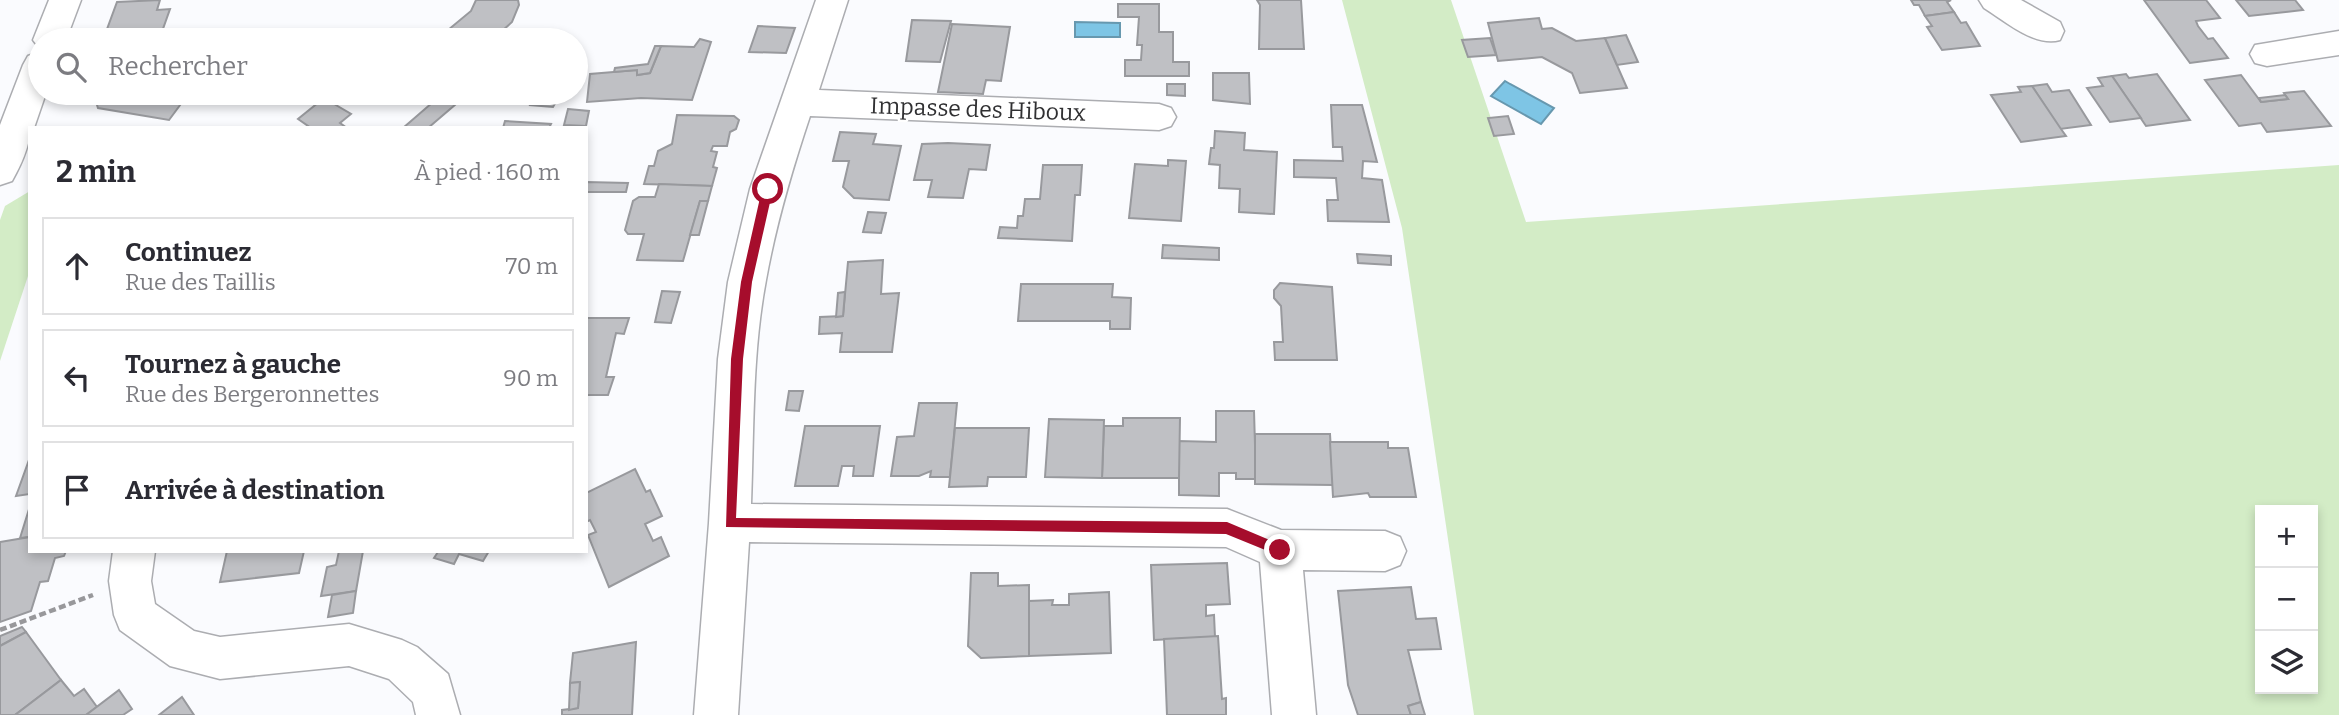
<!DOCTYPE html>
<html lang="fr">
<meta charset="utf-8">
<style>
:root{--surface:#fff;--page:#f2f2f3;--text:#2b2b33;--muted:#7c7c81;--line:#e1e1e2}
body{margin:0;font-family:Bitter,serif;background:var(--page);color:var(--text)}
.controls{position:absolute;right:21px;bottom:21px;display:grid;overflow:hidden;border-radius:0px;box-shadow:0 4px 10px #0003}
.controls button{width:63px;height:63px;display:grid;place-items:center;padding:0;border:0;border-bottom:2px solid var(--line);background:var(--surface);color:var(--text);font:35px sans-serif}
.stop{position:absolute;width:21px;height:21px;margin:-16px;border:5px solid #a60d2c;border-radius:50%;background:#fff}
.stop.end{background:#a60d2c;border-color:#fff;box-shadow:0 2px 7px #0008}
.list{margin:0;padding:0;list-style:none}
h2{display:flex;justify-content:space-between;align-items:center;height:91px;margin:0;padding:0 28px;font-size:30px}
h2 small{font-size:23px;font-weight:400;color:var(--muted)}
.list li{display:grid;grid-template-columns:46px 1fr auto;gap:21px;align-items:center;box-sizing:border-box;height:98px;margin:0 14px 14px;padding:0 14px;border:2px solid var(--line);border-radius:0px}
.list b{display:block;font-size:26px;white-space:nowrap}
.list p{margin:0;font-size:23px;white-space:nowrap;color:var(--muted)}
.list em{font-size:23px;font-style:normal;color:var(--muted)}
.icon{flex:none;width:38px;height:38px;fill:none;stroke:currentColor;stroke-width:2;stroke-linecap:round;stroke-linejoin:round}
.map{position:relative;flex:none;width:2339px;height:715px;overflow:hidden}
.search{position:absolute;background:var(--surface);box-shadow:0 4px 10px #0003;left:28px;top:28px;width:560px;height:77px;display:flex;align-items:center;gap:18px;box-sizing:border-box;padding:0 24px;border-radius:38px;color:var(--muted);font-size:26px}
.panel{position:absolute;background:var(--surface);box-shadow:0 4px 10px #0003;left:28px;top:126px;width:560px;height:427px;border-radius:0px}
.map>svg:first-child{display:block}
.green{fill:#d3ecc6;fill-rule:evenodd}
.water{fill:#7ec5e5;stroke:#6798af;stroke-width:2}
.building{fill:#bfc0c4;stroke:#98999d;stroke-width:2}
.lines{fill:none;stroke-linecap:round;stroke-linejoin:round}
.minor-casing{stroke:#acadb1;stroke-width:3}
.path{stroke:#98989b;stroke-width:4.5;stroke-dasharray:7 3.5;stroke-linecap:butt}
.minor{fill:#fff;fill-rule:evenodd}
.route{fill:#a60d2c}
.labels{text-anchor:middle;stroke-width:5;stroke-linejoin:round;paint-order:stroke}
.street-label{font-size:23px;fill:#303032;stroke:#fff}
</style>
<div class="map">
<svg width="2339" height="715" viewBox="0 0 2339 715">
<rect width="100%" height="100%" fill="#fafbfe"/>
<g class="green">
<path d="M1342,0H1451L1526,222L2339,165V715H1474L1402,228ZM2260,510H2313V689H2260Z"/>
<path d="M30,191V270L0,361V220L5,206Z"/>
</g>
<g class="water">
<path d="M1075,22L1120,23V37H1075Z"/>
<path d="M1505,81L1510,84L1554,108L1541,124L1491,96Z"/>
</g>
<g class="building">
<path d="M160,0L157,10L170,9L159,40H103L117,2Z"/>
<path d="M476,0H518L519,5L512,22L492,40H436L471,11Z"/>
<path d="M1257,0H1301L1304,49H1259L1260,5Z"/>
<path d="M1911,0H1951L1947,2L1954,12L1925,16L1919,5H1914Z"/>
<path d="M2144,0H2206L2220,18L2196,21L2198,26L2208,39L2213,38L2228,58L2190,63Z"/>
<path d="M2236,0H2295L2303,10L2249,16Z"/>
<path d="M1118,4H1159V32H1173V62H1189V76H1125V60H1141L1142,45H1137L1139,17H1118Z"/>
<path d="M1954,12L1961,23L1966,22L1980,46L1942,50L1927,27L1932,26L1925,16Z"/>
<path d="M1539,18L1542,29L1552,28L1576,41L1605,38L1627,88L1580,93L1572,73L1542,57L1498,61L1488,23Z"/>
<path d="M912,20L951,21L940,62L906,61Z"/>
<path d="M952,24L1010,27L1001,81L986,80L983,94L938,92Z"/>
<path d="M758,26L795,28L786,53L749,52Z"/>
<path d="M1626,35L1638,62L1617,65L1605,38Z"/>
<path d="M1490,38L1496,55L1468,57L1462,40Z"/>
<path d="M700,39L711,42L692,100L641,98L587,102L590,74L637,70V75L650,73L661,46L694,47Z"/>
<path d="M655,46H661L650,73L637,75V70L614,72L615,68L648,64Z"/>
<path d="M1213,73H1249L1250,104L1213,100Z"/>
<path d="M2126,74L2129,78L2157,74L2190,120L2146,126L2112,76Z"/>
<path d="M2241,75L2261,102L2288,99L2284,93L2304,91L2331,126L2267,132L2261,123L2239,126L2205,80Z"/>
<path d="M2112,76L2141,118L2110,122L2087,88L2103,86L2098,78Z"/>
<path d="M1167,84H1185V96L1167,95Z"/>
<path d="M2047,84L2052,92L2069,90L2091,125L2060,129L2032,86Z"/>
<path d="M2032,86L2061,129L2066,136L2021,142L1991,95L2021,92L2018,87Z"/>
<path d="M106,93H189L169,120L98,108L97,105Z"/>
<path d="M236,93H275L235,100Z"/>
<path d="M2285,95L2288,99L2261,102L2259,98Z"/>
<path d="M440,96L463,98L428,128H403Z"/>
<path d="M533,96L558,98L553,107L530,105Z"/>
<path d="M324,98L351,114L340,123L347,128H306L308,126L298,119Z"/>
<path d="M1331,105H1362L1377,162L1363,161L1362,178L1382,180L1389,222L1328,221L1327,200H1338L1336,178L1294,177V160L1343,161L1342,147H1333Z"/>
<path d="M568,109L589,111L586,126L564,125Z"/>
<path d="M677,115L734,116L739,120L736,129L730,132L727,146H713L711,151L717,152L713,167L717,168L712,186L644,184L649,166H654L658,151L672,144Z"/>
<path d="M1508,116L1514,134L1494,136L1488,118Z"/>
<path d="M505,121L551,124L549,128H503Z"/>
<path d="M1215,131L1245,133L1244,150L1277,152L1274,214L1239,212L1240,189L1219,188L1220,165L1209,164L1211,148H1214Z"/>
<path d="M840,132L876,134L873,144L901,146L889,200L854,198L843,187L849,161H833Z"/>
<path d="M948,143L990,145L986,170L969,169L963,198L928,197L932,180H914L922,144Z"/>
<path d="M1168,160L1186,161L1181,221L1129,218L1135,164L1168,166Z"/>
<path d="M1043,165H1082L1080,195H1075L1072,241L998,238L1000,227L1017,228L1018,216H1023L1025,199H1040Z"/>
<path d="M586,182L628,183L626,192H586Z"/>
<path d="M659,184L712,186L708,201H700L683,261L637,260L644,234H628L625,230L633,201L639,197H655Z"/>
<path d="M700,201H708L699,235H690Z"/>
<path d="M868,212L886,213L881,233L863,232Z"/>
<path d="M1163,245L1219,248V260L1162,258Z"/>
<path d="M1357,254L1391,256V265L1358,263Z"/>
<path d="M883,260L881,294L899,293L892,352H840L842,333L819,334L820,317L843,316L848,262Z"/>
<path d="M1280,283L1332,287L1337,360H1275L1274,342H1283L1281,306L1274,298V290Z"/>
<path d="M1021,284H1113L1112,297L1131,298L1130,329H1110V321H1018Z"/>
<path d="M662,291L680,292L671,323L655,322Z"/>
<path d="M845,292L843,316L836,317L838,293Z"/>
<path d="M586,318H629L624,334L616,333L606,377H614L608,395H586Z"/>
<path d="M789,391H803L799,411L786,410Z"/>
<path d="M919,403H957L950,477H930L931,471L919,476H891L897,437L914,436Z"/>
<path d="M1216,411H1254L1256,479H1236V473H1219V496L1179,495V441L1216,442Z"/>
<path d="M1123,418H1180L1179,478H1102L1104,426H1123Z"/>
<path d="M1049,419L1104,420L1102,478L1045,477Z"/>
<path d="M805,426H880L873,476H853L854,466H842L838,486H795Z"/>
<path d="M955,428H1029L1026,477H988L987,486L949,487Z"/>
<path d="M1255,434H1330L1333,485L1255,484Z"/>
<path d="M1330,442H1388V448H1408L1416,497H1370L1368,493L1333,497Z"/>
<path d="M30,457V494L16,496Z"/>
<path d="M635,469L646,492L650,490L662,516L645,524L653,541L661,537L669,556L609,587L588,535L596,532L590,520L586,522V493Z"/>
<path d="M30,506V537L20,538Z"/>
<path d="M30,537V551H66L64,556L55,558L48,581L40,582L31,611L0,622V542Z"/>
<path d="M227,551H304L299,573L220,582Z"/>
<path d="M339,551H363L356,591L321,596L327,567L336,565Z"/>
<path d="M434,551H489L483,561L459,554L454,564L434,558L438,552Z"/>
<path d="M1227,563L1230,604L1206,605V616L1214,615L1215,637L1154,640L1151,565Z"/>
<path d="M971,573H998V586L1029,585V656L981,658L968,646Z"/>
<path d="M1411,587L1416,619L1436,618L1441,649L1408,650L1421,702L1408,706L1411,715H1358L1348,685L1338,591Z"/>
<path d="M356,591L353,613L328,617L332,595Z"/>
<path d="M1109,592L1111,653L1029,656V601L1053,600L1052,605H1069V594Z"/>
<path d="M22,627L26,632L0,646V636Z"/>
<path d="M26,632L61,680L15,715H0V646Z"/>
<path d="M1218,636L1222,699L1226,698V715H1167L1164,639Z"/>
<path d="M636,642L632,715H562V710L578,708L580,682L570,683L573,653Z"/>
<path d="M61,680L74,696L84,689L97,707L86,715H15Z"/>
<path d="M580,682L578,708L569,710L570,683Z"/>
<path d="M119,690L132,709L123,715H86Z"/>
<path d="M182,697L194,715H159Z"/>
<path d="M1421,702L1425,715H1411L1408,706Z"/>
</g>
<g class="lines">
<g class="minor-casing">
<g id="minor">
<path d="M49,0H81L66,40H40V49L33,40Z"/>
<path d="M816,0H848L819,90L1159,104L1171,108L1176,117L1171,126L1159,130L810,116C792,170 776,224 766,280C752,354 754,430 751,504L1227,509L1281,530L1385,531L1400,537L1406,551L1400,565L1385,571L1303,570L1316,715H1272L1260,562L1226,547L749,542L738,715H694L709,523L718,359L728,282L750,189Z"/>
<path d="M1979,0H2021L2060,22L2064,31L2060,40C2034,47 2005,21 1984,8Z"/>
<path d="M2339,31V55L2267,66L2255,63L2250,54L2255,45Z"/>
<path d="M40,52V93H46L34,128H30C30,146 21,165 12,181L0,185V125L23,65L28,56Z"/>
<path d="M113,551H155L151,581L155,604L194,631L220,637L349,624L402,640L417,647L448,674L460,715H416L413,702L389,679L349,666L220,679L170,666L120,630L114,615L109,581Z"/>
</g>
</g>
<path class="path" d="M0,630L93,595"/>
<use href="#minor" class="minor"/>
</g>
<path class="route" d="M768,185L773,189L752,282L743,359L736,518L1227,522L1284,546V554L1280,556L1226,534L726,527L731,359L741,282L762,189Z"/>
<g class="labels">
<g class="street-label">
<text transform="translate(978 109) rotate(2)" y="8">Impasse des Hiboux</text>
</g>
</g>
</svg>
<div class="controls">
<button>+</button>
<button>−</button>
<button><svg class="icon" aria-label="layers" viewBox="0 0 24 24"><path d="M12 4l9 5-9 5-9-5zM3 14l9 5 9-5"/></svg></button>
</div>
<div class="stop" style="left:768px;top:189px"></div>
<div class="stop end" style="left:1280px;top:550px"></div>
<div class="search"><svg class="icon" aria-label="search" viewBox="0 0 24 24"><circle cx="10" cy="10" r="6"/><path d="M15 15l6 6"/></svg>Rechercher</div>
<section class="panel">
<h2>2 min<small>À pied · 160 m</small></h2>
<ul class="list">
<li><svg class="icon" aria-label="ahead" viewBox="0 0 24 24"><path d="M12 20V5M6 11l6-6 6 6"/></svg><div><b>Continuez</b><p>Rue des Taillis</p></div><em>70 m</em></li>
<li><svg class="icon" aria-label="left" viewBox="0 0 24 24"><path d="M17 20v-9H6M10 6l-5 5 5 5"/></svg><div><b>Tournez à gauche</b><p>Rue des Bergeronnettes</p></div><em>90 m</em></li>
<li><svg class="icon" aria-label="arrive" viewBox="0 0 24 24"><path d="M6 21V4h12l-3 4 3 4H6"/></svg><div><b>Arrivée à destination</b></div></li>
</ul>
</section>
</div>
